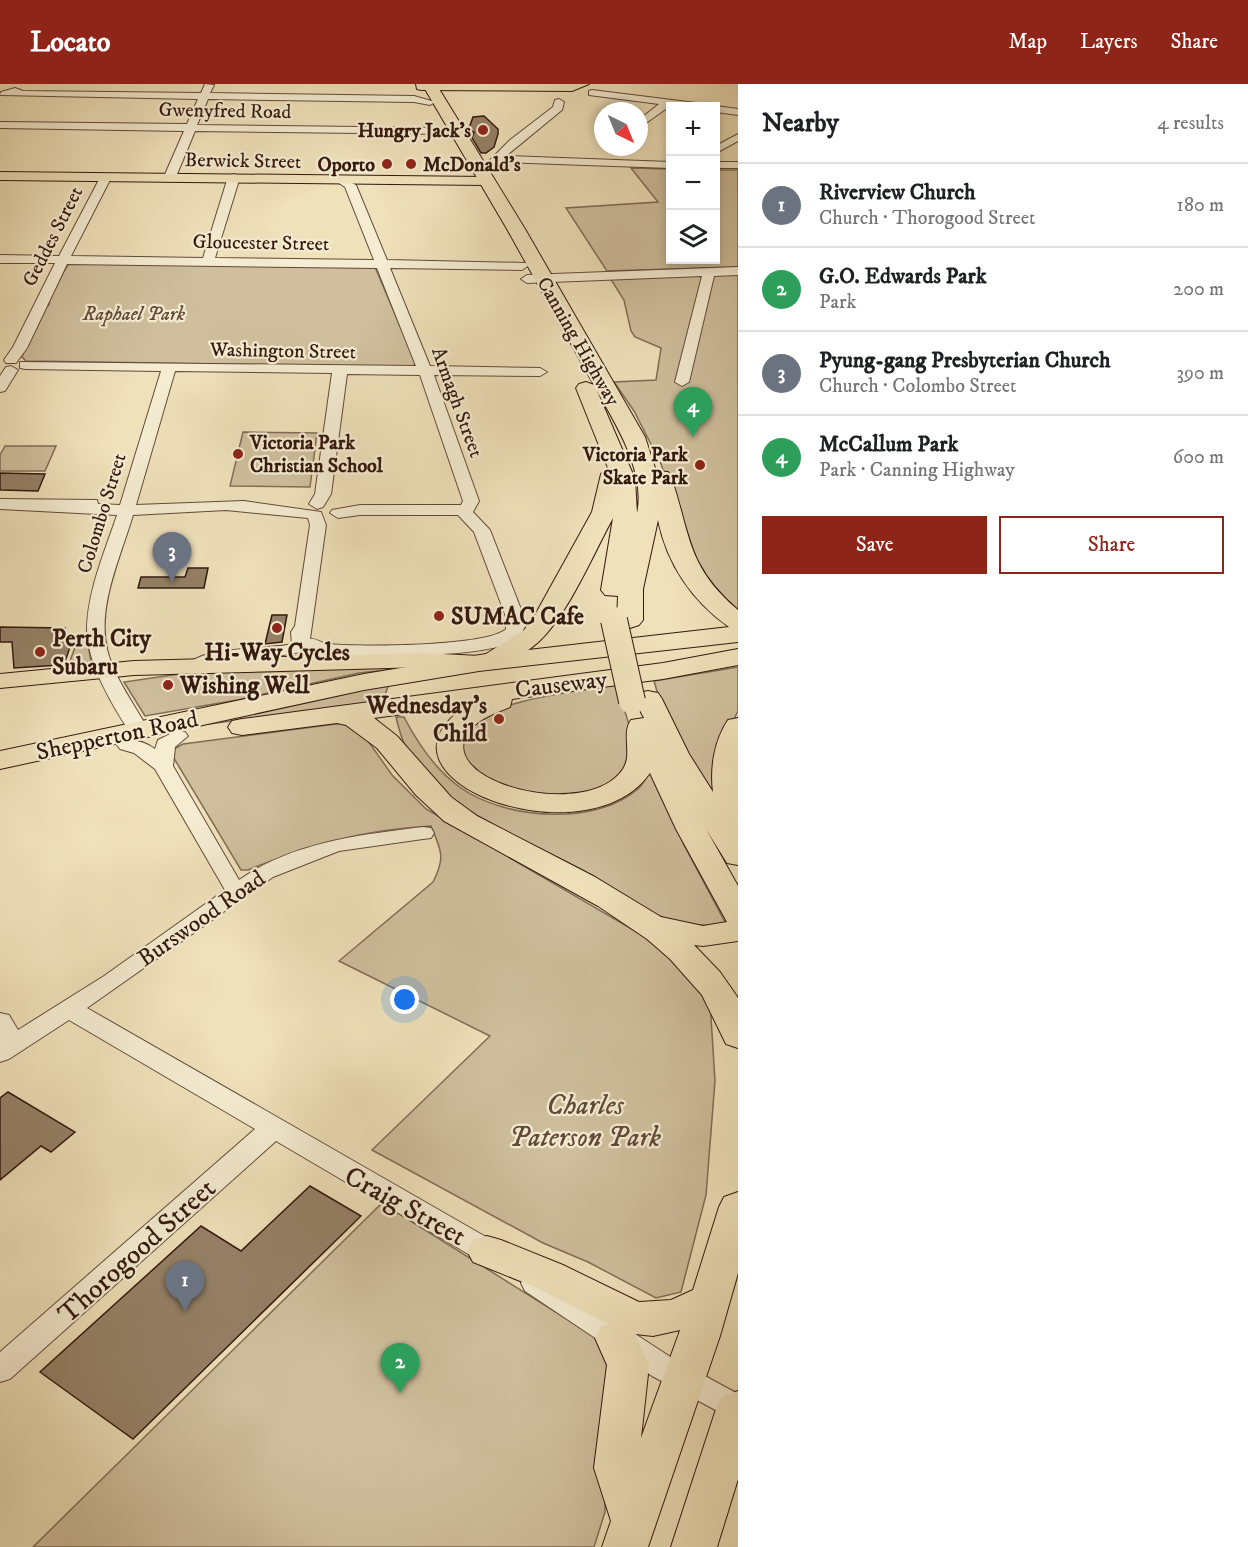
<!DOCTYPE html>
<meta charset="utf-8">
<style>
:root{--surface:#fff;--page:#f2f2f2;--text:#202124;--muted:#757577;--line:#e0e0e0;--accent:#8f2418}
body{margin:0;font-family:"IM FELL DW Pica",serif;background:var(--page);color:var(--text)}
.controls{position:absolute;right:18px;top:18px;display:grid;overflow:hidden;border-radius:0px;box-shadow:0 3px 9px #0003}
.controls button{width:54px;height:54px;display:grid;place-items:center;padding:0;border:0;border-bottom:2px solid var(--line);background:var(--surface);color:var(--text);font:30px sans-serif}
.compass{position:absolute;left:594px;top:18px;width:54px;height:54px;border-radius:50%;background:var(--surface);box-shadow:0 3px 9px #0003;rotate:137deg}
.you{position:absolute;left:405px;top:916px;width:21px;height:21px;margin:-15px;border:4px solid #fff;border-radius:50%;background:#1a73e8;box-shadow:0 0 0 9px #1a73e833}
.badge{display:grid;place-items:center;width:39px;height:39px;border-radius:50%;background:var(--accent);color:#fff;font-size:20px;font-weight:700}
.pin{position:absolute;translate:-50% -50px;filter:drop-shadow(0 2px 3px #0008)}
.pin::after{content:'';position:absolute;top:32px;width:21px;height:18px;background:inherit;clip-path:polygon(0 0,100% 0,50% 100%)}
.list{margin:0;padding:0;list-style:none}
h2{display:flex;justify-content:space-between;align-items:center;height:78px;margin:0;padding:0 24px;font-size:26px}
h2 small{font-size:20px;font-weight:400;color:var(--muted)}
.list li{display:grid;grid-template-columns:39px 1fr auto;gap:18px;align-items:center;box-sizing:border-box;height:84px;padding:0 24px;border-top:2px solid var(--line)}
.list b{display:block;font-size:22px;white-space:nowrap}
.list p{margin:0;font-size:20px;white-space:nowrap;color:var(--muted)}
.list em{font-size:20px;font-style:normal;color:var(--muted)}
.actions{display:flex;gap:12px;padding:18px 24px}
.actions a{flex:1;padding:14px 0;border:2px solid var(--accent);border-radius:0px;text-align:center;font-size:21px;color:var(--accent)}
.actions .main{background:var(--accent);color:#fff}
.icon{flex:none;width:33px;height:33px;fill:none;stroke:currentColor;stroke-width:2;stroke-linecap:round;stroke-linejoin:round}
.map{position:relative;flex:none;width:738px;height:1463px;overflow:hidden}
header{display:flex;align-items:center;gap:36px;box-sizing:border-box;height:84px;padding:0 30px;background:var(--accent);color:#fff}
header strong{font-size:28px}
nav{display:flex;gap:33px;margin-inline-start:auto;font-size:21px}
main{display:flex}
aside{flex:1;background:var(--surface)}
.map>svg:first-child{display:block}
.green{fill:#cfbf9d;stroke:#816c56;stroke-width:1.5}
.building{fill:#958167;stroke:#33180e;stroke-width:1.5}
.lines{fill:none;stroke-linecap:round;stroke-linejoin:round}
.minor-casing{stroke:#624a39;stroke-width:2}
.major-casing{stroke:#33180e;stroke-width:2}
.highway-casing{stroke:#33180e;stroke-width:2}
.minor{fill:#f5ecd2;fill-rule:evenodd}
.major{fill:#efe1ba;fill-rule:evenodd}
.highway{fill:#efe1ba;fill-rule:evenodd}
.highway-bridge-casing{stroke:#33180e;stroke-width:28;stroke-linecap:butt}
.highway-bridge{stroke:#efe1ba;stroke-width:26}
.poi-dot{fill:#8f2418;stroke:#f5ecd2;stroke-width:2}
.labels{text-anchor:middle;stroke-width:4.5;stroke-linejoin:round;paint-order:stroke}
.far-street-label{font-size:20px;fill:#33180e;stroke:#f5ecd2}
.far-poi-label{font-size:20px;font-weight:bold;fill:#33180e;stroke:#f5ecd2;text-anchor:end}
.far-park-label{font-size:20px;font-style:italic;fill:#624a39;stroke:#f5ecd2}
.poi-label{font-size:24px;font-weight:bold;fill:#33180e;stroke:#f5ecd2;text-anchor:start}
.street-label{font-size:24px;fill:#33180e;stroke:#f5ecd2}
.near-park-label{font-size:28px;font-style:italic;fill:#624a39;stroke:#f5ecd2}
.near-street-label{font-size:28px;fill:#33180e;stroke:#f5ecd2}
</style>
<header>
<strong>Locato</strong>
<nav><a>Map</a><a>Layers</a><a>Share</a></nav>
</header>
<main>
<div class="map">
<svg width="738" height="1463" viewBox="0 0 738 1463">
<rect width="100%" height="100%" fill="#efe1ba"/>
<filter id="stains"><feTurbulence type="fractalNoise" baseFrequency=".00333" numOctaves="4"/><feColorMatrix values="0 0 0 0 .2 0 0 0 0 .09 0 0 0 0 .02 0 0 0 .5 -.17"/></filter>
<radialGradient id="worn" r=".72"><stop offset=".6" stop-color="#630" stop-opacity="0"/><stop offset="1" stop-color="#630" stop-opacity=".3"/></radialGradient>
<g class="green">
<path d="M631,84L670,85V176H716V86H738V183L607,187L566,124L658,118Z"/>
<path d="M69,179L375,183L416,280L411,283L26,277L22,273C28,255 34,233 49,221L50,210Z"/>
<path d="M738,189V533L695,483L661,380L634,327L614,298L656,296L661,264L635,253L631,247L624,216L610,194Z"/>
<path d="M243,348L317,349L310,403L230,402Z"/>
<path d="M5,362H56L45,387H0V371Z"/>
<path d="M78,555H87L91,578L76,580L70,577Z"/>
<path d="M415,583L359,589L237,616L145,632L124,598L186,589Z"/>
<path d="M738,583V627L720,663L718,705L707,706L659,614L654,597Z"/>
<path d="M390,597L385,611L377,618L186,643Z"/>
<path d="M615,601C623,623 638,654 630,677C617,713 544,716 513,709C498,705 480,690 466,681C462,668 460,658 467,646C482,617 584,606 615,601Z"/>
<path d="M396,633H404C418,660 435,686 461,704C505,735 596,743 639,704C645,699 648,687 651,680L684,761L726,840C702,843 677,841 655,830C630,818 608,800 584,787C532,759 464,733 424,690C408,674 401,655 396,633Z"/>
<path d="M343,639L366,654L392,691L426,725L668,866L710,917L715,997L706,1111L681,1208L656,1214L588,1178L543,1159L372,1066L490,952L339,877L433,798C446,773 441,766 431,742C361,746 313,760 248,786H241L172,671L174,665L183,660Z"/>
<path d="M382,1119L602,1257L615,1273L605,1344V1428L594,1463H33Z"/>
</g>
<g class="building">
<path d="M484,32L498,45V50L494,63L486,69H481L472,54L474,48L468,47L473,33Z"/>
<path d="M0,389L45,390L38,407L0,406Z"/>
<path d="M188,484H208L204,504H138L141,493H185Z"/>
<path d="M272,531H287L282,558L265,560Z"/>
<path d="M0,543L65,544L62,554H73L65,578L60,577V581L14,584L12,558H0Z"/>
<path d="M8,1008L75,1048L51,1068L41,1062L0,1096V1014Z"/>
<path d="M310,1102L361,1132L133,1355L40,1288L201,1142L241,1167Z"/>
</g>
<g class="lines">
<g class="minor-casing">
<g id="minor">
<path d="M205,0L214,1L210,9L414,12L435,18L430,21L414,18L208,15L197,41L449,44L454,47L449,50L195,47L175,95L169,98L163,95L184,47L0,44V38L187,40L198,15L0,11L1,8L15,4L23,7L201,9Z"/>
<path d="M592,6L696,19L701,22H670L639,44V36L659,20L589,11V7Z"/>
<path d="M559,15L564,18L562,26L506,72L670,78V84L500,78L494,84H486V80L510,56L553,23L555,16Z"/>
<path d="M714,22H716L738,25V31L716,28Z"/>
<path d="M738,50V57L716,69V62Z"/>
<rect x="716" y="78" width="22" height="6"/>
<path d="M102,90L112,92L71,172L203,174L228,93L234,90L240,93L215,174L374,176L345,103L336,97L342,94L356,101L387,176L526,179L528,182L522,186L390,184L430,282L540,284L547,288L540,292L434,291L479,417L473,428L490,446L524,533L526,541C523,546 520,553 515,556C485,575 375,571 336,571L339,575L330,581L323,579L309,566C279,574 247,573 216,580C206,582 200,589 189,586L187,582C200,562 268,566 292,560L291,548L295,542L310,441L308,434L226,426L133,431C121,472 97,522 107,565C114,594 135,621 149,647L139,653L132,651C114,625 87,579 87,546C87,508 105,467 117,431L0,425V415L97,416L98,420L120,421L161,287L25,285L20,284V278L416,282L377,184L67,180L27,264L16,279H6L4,276L13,263L55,179H0V171L59,172ZM175,287L332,289L315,410L309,420L317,425L323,423L331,410L347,290L420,291L463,417L461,421H360L332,426L330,429L338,434L360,431H458L474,448L506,533V545C487,563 356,563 327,560C320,559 317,554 310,555L326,441L321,428L244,417L136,421Z"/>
<path d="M738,183V191L714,192L689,298L682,302L675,298L702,192L527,199L521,195L527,191Z"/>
<path d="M11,282L18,286L5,307L0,308V292L6,283Z"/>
<path d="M178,646L185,648L188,652L175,663L173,682L239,796C293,758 359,751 423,743L431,744L434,749L431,754L423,755L339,767L273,793L87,924L507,1165L511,1173L507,1181L497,1184L487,1181L276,1057L10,1295L0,1298V1268L255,1045L69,936L9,975L0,978V929L9,931L18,946L104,892L225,806L155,685L134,669L120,665L117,661L120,657C132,654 145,658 155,665L158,656Z"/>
<path d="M535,1188L545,1191L672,1274L738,1310V1338L652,1292L525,1207L521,1199L525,1191Z"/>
</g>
</g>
<g class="major-casing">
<g id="major">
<path d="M416,0H589L572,7L421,6L417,5Z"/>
<path d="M0,88L486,93L493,97L486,101L0,96Z"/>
<path d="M424,569L479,572L487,574L491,579L487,584L479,586L424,583L134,591L0,604V590L134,577Z"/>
</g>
</g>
<g class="highway-casing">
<g id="highway">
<path d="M422,0H436L525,145L645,353L656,387L668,388L671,393C691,451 686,482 738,526V558L479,587L364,606L0,685V667L364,590L486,570L524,546L535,531L592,428L601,390L608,384L576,304L579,300L586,298L594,301L507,145ZM597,307C616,340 646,389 637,429L635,395ZM613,434L601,506L605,511L618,512L617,536L621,541L630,544L639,541L643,536V505L658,436C667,480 692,517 729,543L528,566C562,546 593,470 613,434Z"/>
<path d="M738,565V581L663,595L512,615L510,623C496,629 480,634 470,646C429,697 587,739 623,685C633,670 621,650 631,636L644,634L634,615L638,609L648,607L658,609L662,615L689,670L713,708C710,684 714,657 728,636L738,634V781L727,779L706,745L738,802V857L703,862L694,861L720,888L738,914V964L726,960L702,911L670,875L647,855L598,822L444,737L416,711L377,664L346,641L337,639L242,651L232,649L228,643L232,637L242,635L663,579ZM468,621C353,694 587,780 650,689L676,745L727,838L703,842L661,833L595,793L477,732L451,713L397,652L374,634Z"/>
<path d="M738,1108V1189L720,1252L648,1463H602L611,1437L594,1384L607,1281L595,1254L601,1242L608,1240L535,1203L473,1178L467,1167L473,1156L487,1152L501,1156L563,1181L639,1218L671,1216L693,1206L719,1123L724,1113ZM680,1246L678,1252L641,1354L649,1281L635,1250L653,1252Z"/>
<path d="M738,1307V1395L717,1463H671L716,1325L723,1312Z"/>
</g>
</g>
<use href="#minor" class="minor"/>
<use href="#major" class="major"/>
<use href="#highway" class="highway"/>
<g class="highway-bridge-casing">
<path id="highway-bridge" d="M614,536L632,617"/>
</g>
<use href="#highway-bridge" class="highway-bridge"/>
</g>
<g class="poi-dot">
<circle cx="483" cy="46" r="6"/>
<circle cx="387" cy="80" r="6"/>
<circle cx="411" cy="80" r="6"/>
<circle cx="238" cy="370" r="6"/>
<circle cx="700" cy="381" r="6"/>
<circle cx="439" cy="532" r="6"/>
<circle cx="277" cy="544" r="6"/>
<circle cx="40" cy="568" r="6"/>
<circle cx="168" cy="601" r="6"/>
<circle cx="499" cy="635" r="6"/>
</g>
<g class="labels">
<g class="far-street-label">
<text transform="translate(225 26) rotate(1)" y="7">Gwenyfred Road</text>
<text transform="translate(243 76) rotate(1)" y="7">Berwick Street</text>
<text transform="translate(52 152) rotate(-63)" y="7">Geddes Street</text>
<text transform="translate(261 158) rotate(1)" y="7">Gloucester Street</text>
<text transform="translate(579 257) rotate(60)" y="7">Canning Highway</text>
<text transform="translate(283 266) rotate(1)" y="7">Washington Street</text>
<text transform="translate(458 318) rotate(70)" y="7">Armagh Street</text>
<text transform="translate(101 429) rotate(-73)" y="7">Colombo Street</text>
</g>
<g class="far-poi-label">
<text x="471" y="53">Hungry Jack's</text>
<text x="375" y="87">Oporto</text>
<text x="423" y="87" text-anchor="start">McDonald's</text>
<text x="250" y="365" text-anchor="start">Victoria Park<tspan x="250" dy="23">Christian School</tspan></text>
<text x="688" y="377">Victoria Park<tspan x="688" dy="23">Skate Park</tspan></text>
</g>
<g class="far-park-label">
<text x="134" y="236">Raphael Park</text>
</g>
<g class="poi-label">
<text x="451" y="540">SUMAC Cafe</text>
<text x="52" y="562">Perth City<tspan x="52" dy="28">Subaru</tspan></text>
<text x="277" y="576" text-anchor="middle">Hi-Way Cycles</text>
<text x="180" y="609">Wishing Well</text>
<text x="487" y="629" text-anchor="end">Wednesday's<tspan x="487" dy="28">Child</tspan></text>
</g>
<g class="street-label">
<text transform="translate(561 600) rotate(-7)" y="8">Causeway</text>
<text transform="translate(117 651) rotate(-12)" y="8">Shepperton Road</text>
<text transform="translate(201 834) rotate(-35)" y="8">Burswood Road</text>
</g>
<g class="near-park-label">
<text x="585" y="1030">Charles<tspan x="585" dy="32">Paterson Park</tspan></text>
</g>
<g class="near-street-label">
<text transform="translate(406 1121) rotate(29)" y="10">Craig Street</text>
<text transform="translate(136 1166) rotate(-42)" y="10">Thorogood Street</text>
</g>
</g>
<rect width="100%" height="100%" filter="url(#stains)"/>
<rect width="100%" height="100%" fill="url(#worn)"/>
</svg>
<div class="controls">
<button>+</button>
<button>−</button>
<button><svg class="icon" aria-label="layers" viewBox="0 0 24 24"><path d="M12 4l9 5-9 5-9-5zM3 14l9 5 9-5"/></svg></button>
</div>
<svg class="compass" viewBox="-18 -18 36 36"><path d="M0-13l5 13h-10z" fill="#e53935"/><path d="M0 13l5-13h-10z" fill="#757577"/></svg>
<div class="you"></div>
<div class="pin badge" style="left:185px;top:1227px;background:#6b7280">1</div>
<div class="pin badge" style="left:400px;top:1309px;background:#2e9e5b">2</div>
<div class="pin badge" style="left:172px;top:498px;background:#6b7280">3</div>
<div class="pin badge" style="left:693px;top:353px;background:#2e9e5b">4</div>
</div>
<aside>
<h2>Nearby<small>4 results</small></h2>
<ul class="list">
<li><span class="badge" style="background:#6b7280">1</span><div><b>Riverview Church</b><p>Church · Thorogood Street</p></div><em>180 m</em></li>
<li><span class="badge" style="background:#2e9e5b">2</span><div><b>G.O. Edwards Park</b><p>Park</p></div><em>200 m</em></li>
<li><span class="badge" style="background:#6b7280">3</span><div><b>Pyung-gang Presbyterian Church</b><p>Church · Colombo Street</p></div><em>390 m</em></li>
<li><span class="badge" style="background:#2e9e5b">4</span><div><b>McCallum Park</b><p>Park · Canning Highway</p></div><em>600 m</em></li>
</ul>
<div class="actions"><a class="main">Save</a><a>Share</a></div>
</aside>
</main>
